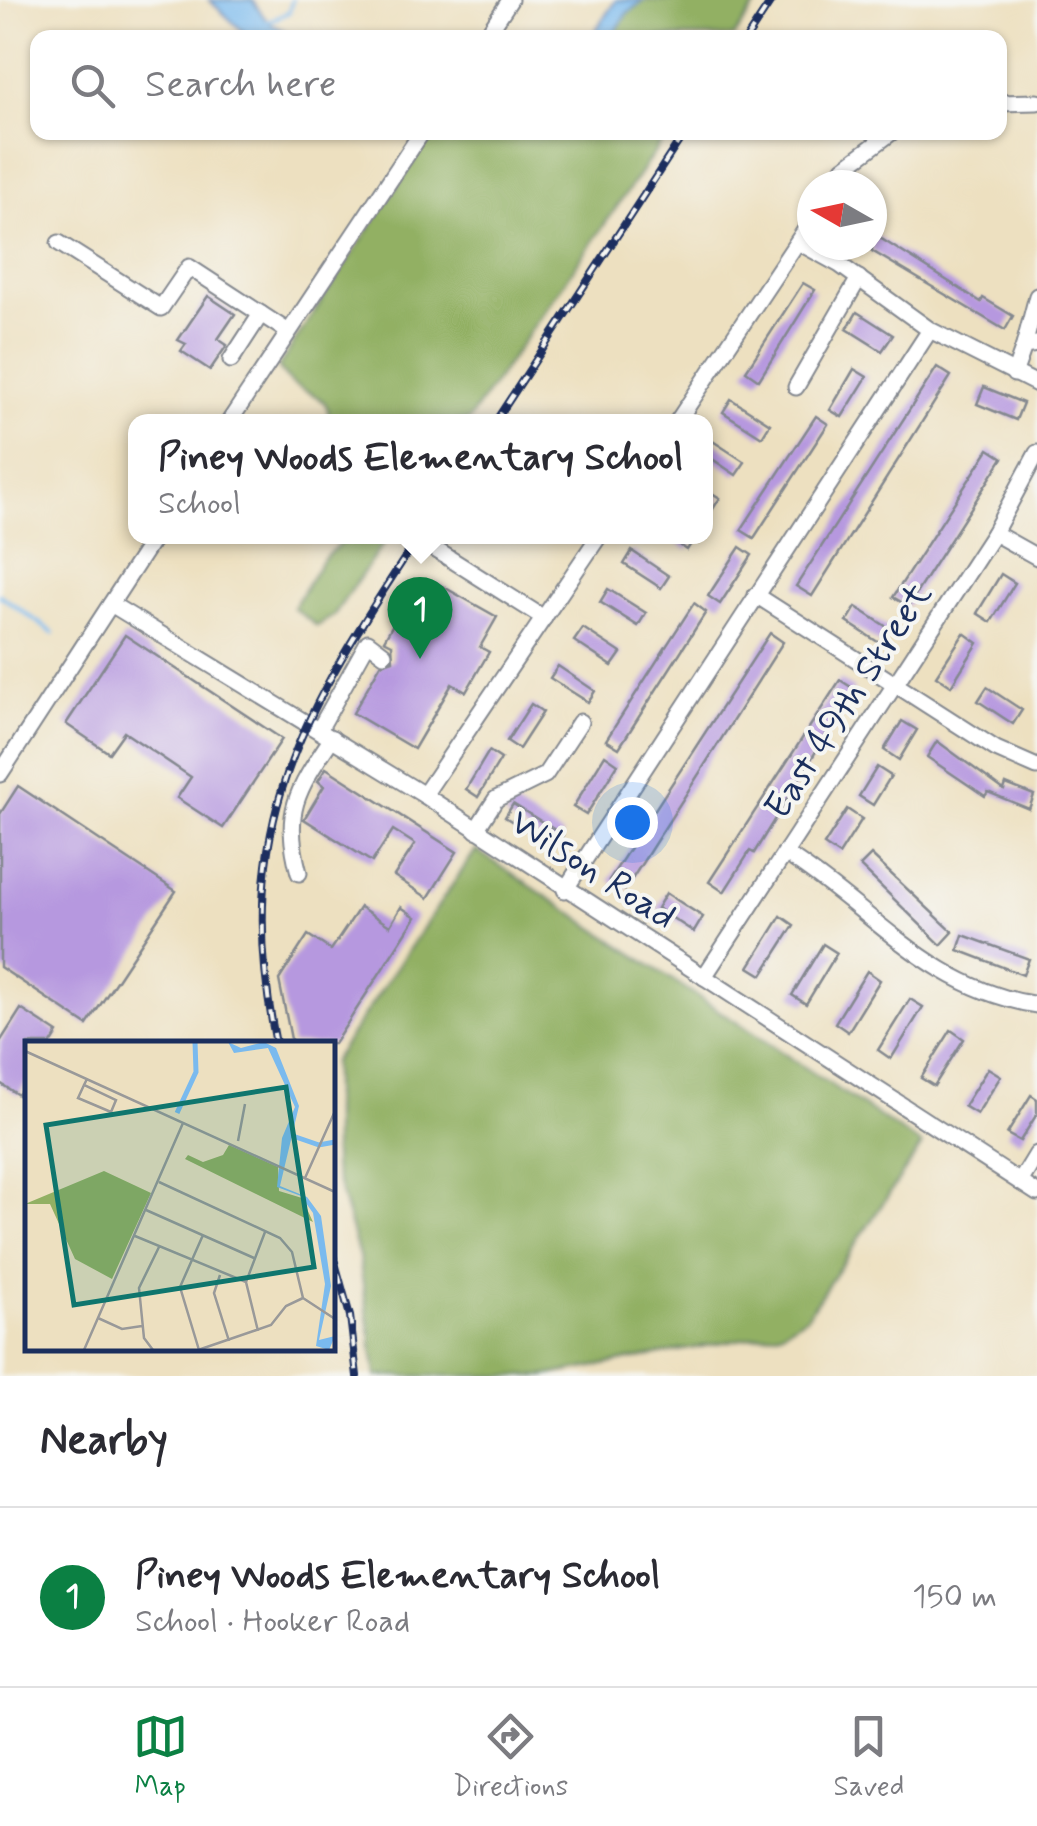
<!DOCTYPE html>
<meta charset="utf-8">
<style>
:root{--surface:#fff;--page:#f7f7f7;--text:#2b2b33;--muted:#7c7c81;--line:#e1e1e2;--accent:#0b8043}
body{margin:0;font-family:Mynerve,sans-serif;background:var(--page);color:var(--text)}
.compass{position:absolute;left:797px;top:170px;width:90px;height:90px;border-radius:50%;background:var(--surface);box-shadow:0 2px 8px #0004;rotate:279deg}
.you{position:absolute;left:632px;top:822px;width:35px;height:35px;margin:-25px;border:8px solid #fff;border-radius:50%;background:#1a73e8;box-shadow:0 0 0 15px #1a73e833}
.badge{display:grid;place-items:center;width:65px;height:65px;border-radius:50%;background:var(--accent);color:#fff;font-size:32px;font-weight:700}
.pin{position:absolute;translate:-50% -82px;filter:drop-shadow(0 2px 5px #0008)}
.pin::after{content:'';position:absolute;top:52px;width:35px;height:30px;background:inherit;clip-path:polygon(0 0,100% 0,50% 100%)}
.popup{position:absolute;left:128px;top:414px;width:585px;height:130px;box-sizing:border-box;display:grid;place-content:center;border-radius:20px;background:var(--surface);filter:drop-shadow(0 2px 8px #0005);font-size:32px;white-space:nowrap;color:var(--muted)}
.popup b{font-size:38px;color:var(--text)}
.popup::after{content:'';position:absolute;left:50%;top:100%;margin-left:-20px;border:20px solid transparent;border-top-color:var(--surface)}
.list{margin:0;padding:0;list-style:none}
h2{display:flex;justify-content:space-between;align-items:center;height:130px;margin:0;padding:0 40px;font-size:42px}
h2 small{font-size:32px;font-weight:400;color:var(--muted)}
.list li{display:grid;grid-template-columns:65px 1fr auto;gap:30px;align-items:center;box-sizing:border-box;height:180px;padding:0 40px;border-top:2px solid var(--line)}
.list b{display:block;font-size:38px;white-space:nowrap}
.list p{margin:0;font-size:32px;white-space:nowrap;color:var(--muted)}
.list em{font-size:32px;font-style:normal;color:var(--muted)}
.icon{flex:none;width:55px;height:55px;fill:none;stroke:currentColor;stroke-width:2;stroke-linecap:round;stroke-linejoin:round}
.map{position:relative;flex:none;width:1037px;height:1376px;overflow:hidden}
.search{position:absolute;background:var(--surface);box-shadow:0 2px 8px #0004;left:30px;right:30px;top:30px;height:110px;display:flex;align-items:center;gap:25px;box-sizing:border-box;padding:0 35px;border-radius:20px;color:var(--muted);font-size:38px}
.sheet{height:310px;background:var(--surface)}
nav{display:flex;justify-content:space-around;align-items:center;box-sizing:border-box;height:140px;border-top:2px solid var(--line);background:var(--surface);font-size:28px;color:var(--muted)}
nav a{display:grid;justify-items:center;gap:5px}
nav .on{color:var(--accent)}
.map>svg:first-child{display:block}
.forest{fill:#92b063;stroke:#567060;stroke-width:2.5}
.water{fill:#7abaee;stroke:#4a74a6;stroke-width:2.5}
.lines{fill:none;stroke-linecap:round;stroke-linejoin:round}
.stream{stroke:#7abaee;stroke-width:4}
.building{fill:#b698df}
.minor-casing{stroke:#84888f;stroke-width:19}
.minor{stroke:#fff;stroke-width:15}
.rail-casing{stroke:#1b2f5e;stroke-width:8}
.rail{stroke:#f6f6f2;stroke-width:4;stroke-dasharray:11;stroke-linecap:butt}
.labels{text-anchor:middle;stroke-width:8;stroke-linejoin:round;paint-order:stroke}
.street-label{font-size:38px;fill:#1b2f5e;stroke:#f6f6f2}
.inset-river{fill:none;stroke:#7abaee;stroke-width:5}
.inset-road{fill:none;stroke:#999;stroke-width:2.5}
.view{fill:#0f766e;fill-opacity:0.15;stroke:#0f766e;stroke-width:5}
.inset-edge{fill:none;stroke:#1b2f5e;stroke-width:5}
</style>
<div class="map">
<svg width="1037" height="1376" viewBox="0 0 1037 1376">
<rect width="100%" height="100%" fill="#f6f6f2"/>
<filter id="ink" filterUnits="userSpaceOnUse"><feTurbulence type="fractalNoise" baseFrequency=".01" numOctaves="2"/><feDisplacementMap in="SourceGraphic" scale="20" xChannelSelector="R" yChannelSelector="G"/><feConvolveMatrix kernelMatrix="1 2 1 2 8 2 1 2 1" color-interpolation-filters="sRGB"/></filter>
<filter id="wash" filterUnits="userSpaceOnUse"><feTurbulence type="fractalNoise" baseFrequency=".0048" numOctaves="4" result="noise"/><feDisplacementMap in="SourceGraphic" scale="40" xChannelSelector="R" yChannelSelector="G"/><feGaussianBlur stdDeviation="2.25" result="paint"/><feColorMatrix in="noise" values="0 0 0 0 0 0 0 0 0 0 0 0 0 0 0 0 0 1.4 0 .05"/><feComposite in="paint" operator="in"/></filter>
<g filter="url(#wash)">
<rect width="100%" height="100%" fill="#ede0c0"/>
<g class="forest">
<path d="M644,0H760L734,37L612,38L627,12Z"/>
<path d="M512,132L551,137L668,133L468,421H328C332,398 313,396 296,386C289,382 283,374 278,367L432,133Z"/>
<path d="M347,537H388L333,616L317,626L293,608L322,560Z"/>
<path d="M476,850L922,1145L807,1316L780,1332L544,1376H376L359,1256L333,1166V1061Z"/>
</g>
<g class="water">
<path d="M209,0H252L267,21L295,37H249Z"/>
<path d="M616,0H644L627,13L612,37H591Z"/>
</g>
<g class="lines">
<g class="stream">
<path d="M263,24L289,12L292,0"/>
<path d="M0,595L53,633"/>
</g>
</g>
<g id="blocks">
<g class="building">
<path d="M872,233L981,302L983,298L1013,316L1005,330L872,251Z"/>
<path d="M803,283L815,290L759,380L746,371Z"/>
<path d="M208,296L235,314L218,339L227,345L210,370L181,351L186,344L178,340Z"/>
<path d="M857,312L893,335L882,351L847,329Z"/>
<path d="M937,367L951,376L812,596L796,586Z"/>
<path d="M854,369L867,377L842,417L830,410Z"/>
<path d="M984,387L1023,403L1016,420L977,404Z"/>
<path d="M731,399L770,424L762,437L723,412Z"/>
<path d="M816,416L828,424L754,538L741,530Z"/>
<path d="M705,436L745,462L736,475L705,454Z"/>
<path d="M989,449L1003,458L908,606L893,597Z"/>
<path d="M705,489L720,498L711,512L705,508Z"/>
<path d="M667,536H696L687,550Z"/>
<path d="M740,547L752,555L720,604L708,596Z"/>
<path d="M632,551L669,576L661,588L624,564Z"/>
<path d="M1001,574L1015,583L991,622L977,613Z"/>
<path d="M435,582L497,617L480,647L489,652L466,692L452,684L414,749L353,713L381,664L393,660L392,644L384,640L407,600L420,607Z"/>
<path d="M608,589L646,613L638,626L600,602Z"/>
<path d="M694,603L706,612L619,748L606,740Z"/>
<path d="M856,607L890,629L881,644L847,622Z"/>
<path d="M583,628L621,653L612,666L574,641Z"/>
<path d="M770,633L783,642L625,890L609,880Z"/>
<path d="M964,633L978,643L951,686L936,676Z"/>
<path d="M125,635L282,739L223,828L177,798L191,777L124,732L109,753L66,724Z"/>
<path d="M558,666L595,691L588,702L550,678Z"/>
<path d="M840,680L854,689L754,853L750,851L724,892L709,882Z"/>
<path d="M987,687L1022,710L1013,724L978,701Z"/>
<path d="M531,704L543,712L519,749L507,741Z"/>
<path d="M902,721L917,730L899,760L884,750Z"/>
<path d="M937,741L1004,790L1006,784L1034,795L1029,809L988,792L985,796L927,757Z"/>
<path d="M489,751L501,759L478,797L466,789Z"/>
<path d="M605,755L618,764L586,815L573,807Z"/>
<path d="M877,767L891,776L873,805L859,796Z"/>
<path d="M326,768L457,852L428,898L394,876L415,844L393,830L372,862L304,819L324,786L318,781Z"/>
<path d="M18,786L176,891L87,1025L0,967V814Z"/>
<path d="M513,804L563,835L555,848L505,817Z"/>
<path d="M847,809L862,819L839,855L824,845Z"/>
<path d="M871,855L953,932L941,945L860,866Z"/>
<path d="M666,893L703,917L694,932L657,908Z"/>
<path d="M360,907L390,926L401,907L416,917L334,1044H292L279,980L308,935L331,950Z"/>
<path d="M781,916L794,925L762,975L749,967Z"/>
<path d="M963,935L1029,959L1023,975L958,950Z"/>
<path d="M823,944L837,953L806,1004L792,995Z"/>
<path d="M867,971L880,980L848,1032L835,1023Z"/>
<path d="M910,999L923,1007L891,1059L878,1050Z"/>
<path d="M21,1009L58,1033L51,1044H28V1080L18,1095L0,1083V1042Z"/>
<path d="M951,1030L964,1039L934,1086L921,1078Z"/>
<path d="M988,1068L1001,1076L977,1114L964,1106Z"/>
<path d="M1031,1095L1037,1099V1114L1020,1141L1007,1134Z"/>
</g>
</g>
</g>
<g filter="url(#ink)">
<use href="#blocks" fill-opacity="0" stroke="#84888f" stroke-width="2.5"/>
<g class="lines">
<g class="minor-casing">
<g id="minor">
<path d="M485,38L510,0"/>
<path d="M1000,103L1037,102"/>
<path d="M834,185L844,168L892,132"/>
<path d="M798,242L840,265L930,330L1037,384"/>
<path d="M59,243L161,308L189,267L261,314"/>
<path d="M1024,346L1037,296"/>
<path d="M231,360L261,314L287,331"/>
<path d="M1014,374L1024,346L1037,344"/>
<path d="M796,387L859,278"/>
<path d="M229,422L422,132"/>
<path d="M677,422L812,220"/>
<path d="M994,533L1037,557"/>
<path d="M433,548L544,618"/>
<path d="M756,595L996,749L1037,767"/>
<path d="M111,604L424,795L1037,1193"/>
<path d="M319,730L368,642L384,654"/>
<path d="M0,774L155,536"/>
<path d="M424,795L599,536"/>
<path d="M476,830L496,799L545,775L580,722"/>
<path d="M786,854C873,909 928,988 1037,1005"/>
<path d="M299,873C282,810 298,789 332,738"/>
<path d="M565,890L930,330"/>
<path d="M704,977L994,533L1037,453"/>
<path d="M1020,1182L1037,1154"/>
</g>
</g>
<use href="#minor" class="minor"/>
<g class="rail-casing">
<g id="rail">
<path d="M747,38L772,0"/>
<path d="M495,422L685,132"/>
<path d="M276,1044C232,822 302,714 419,536"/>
<path d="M332,1252L350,1316L357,1376"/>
</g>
</g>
<use href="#rail" class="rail"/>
</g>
</g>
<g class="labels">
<g class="street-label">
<text transform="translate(847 700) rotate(-57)" y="13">East 49th Street</text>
<text transform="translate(594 868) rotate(33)" y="13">Wilson Road</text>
</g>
</g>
<g transform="translate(25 1041)">
<rect width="310" height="310" fill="#ede0c0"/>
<path d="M204,104L253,126L254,150L277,157L288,181L160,118L163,114L178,121L198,114ZM79,130L126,152L87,238L50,218L25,163H0Z" fill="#92b063"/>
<path d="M203,1L216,7L239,1L251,7L274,65L255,145L282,156L296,175L306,245L294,299L310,295L304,309L291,305L300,243L288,172L276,155L252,146L257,97L270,66L243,7L209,12Z" fill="#7abaee"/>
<path class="inset-river" d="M152,72L171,31L170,1M265,94L294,104L310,101"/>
<path class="inset-road" d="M0,10L310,151M59,44L53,57L86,71L91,59L59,44L62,38M213,100L220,63M280,137L310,70M134,141L255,197L267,211L278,257L310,278M121,169L229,217M110,195L221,241M195,234L189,252L204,300M73,277L97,288L117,285M233,290L221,241L240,191M59,309L158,82M128,309L119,297L114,247L134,206M173,309L246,284L261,265L278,257M174,309L155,246L178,194"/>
<path class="view" d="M261,46L289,226L49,264L21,84Z"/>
<rect width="310" height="310" class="inset-edge"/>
</g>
</svg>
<svg class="compass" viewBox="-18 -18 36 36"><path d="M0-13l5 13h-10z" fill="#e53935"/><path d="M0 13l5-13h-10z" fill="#7c7c81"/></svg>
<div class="you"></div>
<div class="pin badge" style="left:420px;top:659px">1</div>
<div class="popup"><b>Piney Woods Elementary School</b>School</div>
<div class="search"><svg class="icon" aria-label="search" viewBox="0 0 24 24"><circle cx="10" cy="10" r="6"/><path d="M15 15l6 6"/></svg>Search here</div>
</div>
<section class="sheet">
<h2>Nearby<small></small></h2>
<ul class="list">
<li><span class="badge">1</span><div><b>Piney Woods Elementary School</b><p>School · Hooker Road</p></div><em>150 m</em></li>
</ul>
</section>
<nav>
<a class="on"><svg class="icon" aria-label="map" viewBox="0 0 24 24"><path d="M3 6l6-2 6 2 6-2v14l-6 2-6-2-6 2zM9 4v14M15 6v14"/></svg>Map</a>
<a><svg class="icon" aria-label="directions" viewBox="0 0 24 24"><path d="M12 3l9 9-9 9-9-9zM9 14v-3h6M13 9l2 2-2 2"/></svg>Directions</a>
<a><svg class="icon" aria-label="saved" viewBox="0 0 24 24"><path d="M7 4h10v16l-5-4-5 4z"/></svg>Saved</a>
</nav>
